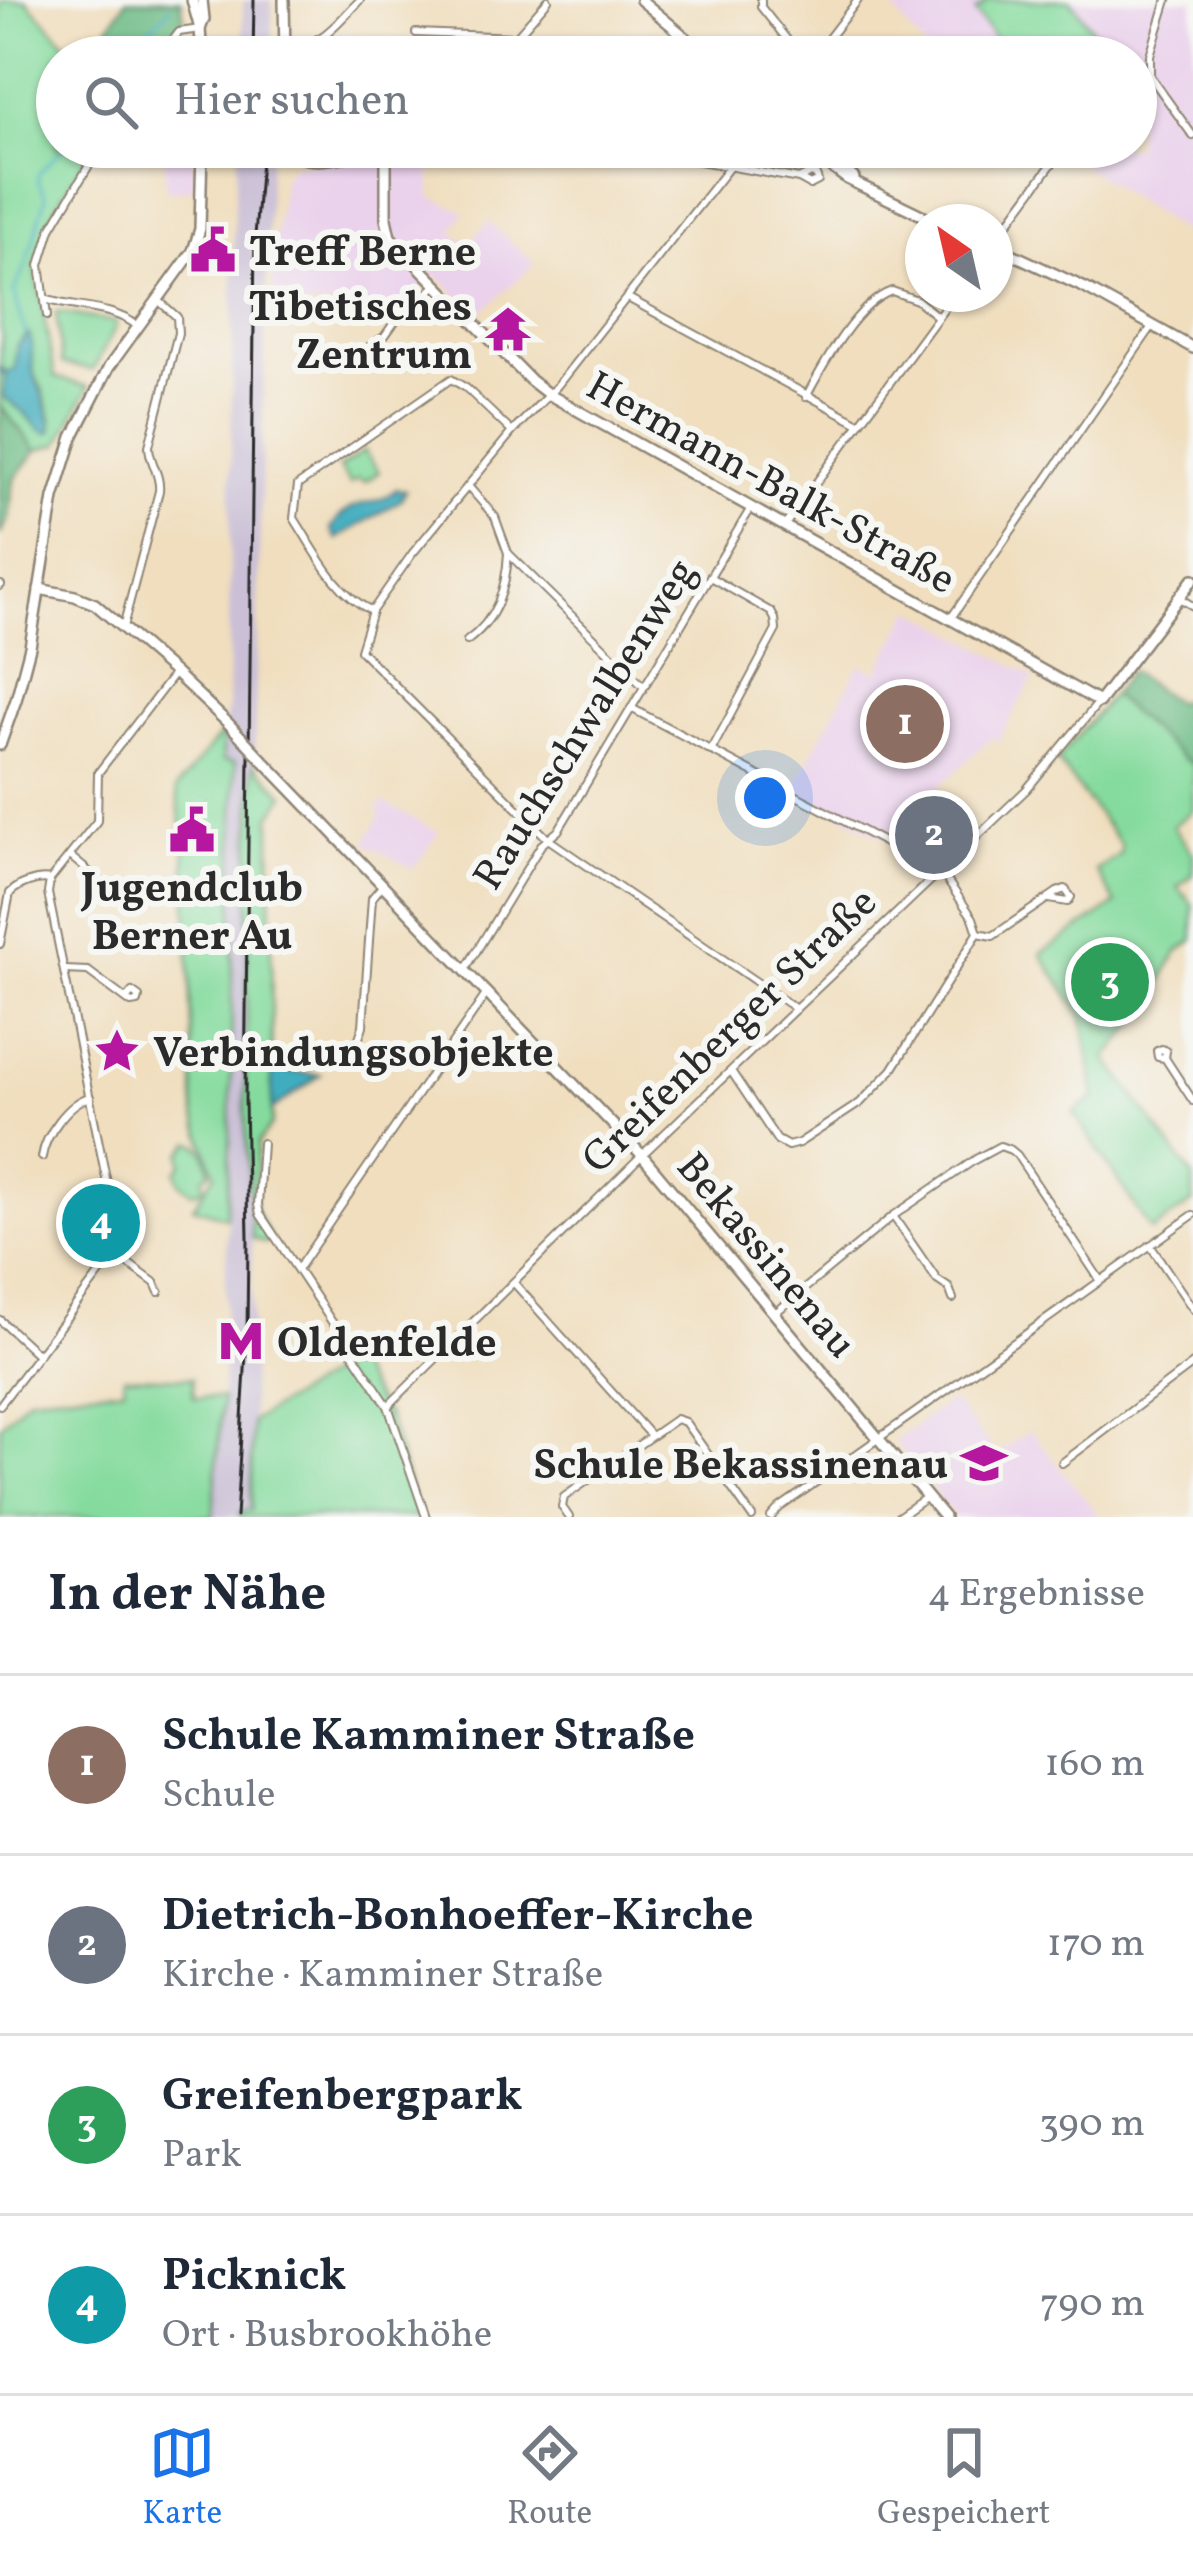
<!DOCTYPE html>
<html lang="de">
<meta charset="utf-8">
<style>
:root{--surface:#fff;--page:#f6f6f7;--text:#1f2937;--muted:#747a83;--line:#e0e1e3;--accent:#1a73e8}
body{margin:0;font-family:Vollkorn,serif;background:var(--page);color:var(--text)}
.compass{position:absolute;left:905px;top:204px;width:108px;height:108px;border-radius:50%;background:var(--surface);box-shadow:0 3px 9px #0004;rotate:326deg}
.you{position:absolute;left:765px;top:798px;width:42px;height:42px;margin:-30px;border:9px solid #fff;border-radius:50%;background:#1a73e8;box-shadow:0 0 0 18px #1a73e833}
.badge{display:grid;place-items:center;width:78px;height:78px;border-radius:50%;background:var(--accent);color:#fff;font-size:39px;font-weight:700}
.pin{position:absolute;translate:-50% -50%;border:6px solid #fff;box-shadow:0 3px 12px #0006}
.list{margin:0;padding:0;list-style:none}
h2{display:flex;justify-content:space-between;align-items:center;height:156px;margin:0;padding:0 48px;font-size:51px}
h2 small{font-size:39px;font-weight:400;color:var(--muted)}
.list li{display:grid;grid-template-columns:78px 1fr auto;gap:36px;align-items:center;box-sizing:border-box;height:180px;padding:0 48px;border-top:3px solid var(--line)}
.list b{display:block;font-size:45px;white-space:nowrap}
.list p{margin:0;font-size:39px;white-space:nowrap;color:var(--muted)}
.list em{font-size:39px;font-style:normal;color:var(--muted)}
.icon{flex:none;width:66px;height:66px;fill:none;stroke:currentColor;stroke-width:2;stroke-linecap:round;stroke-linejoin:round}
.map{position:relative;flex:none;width:1193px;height:1517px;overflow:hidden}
.search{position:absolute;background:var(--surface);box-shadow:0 3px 9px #0004;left:36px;right:36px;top:36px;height:132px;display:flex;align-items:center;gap:30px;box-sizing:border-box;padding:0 42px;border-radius:66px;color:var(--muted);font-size:45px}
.sheet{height:876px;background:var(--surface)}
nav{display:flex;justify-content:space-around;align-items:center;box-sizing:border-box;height:168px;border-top:3px solid var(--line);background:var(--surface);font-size:33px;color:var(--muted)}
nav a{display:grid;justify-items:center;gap:6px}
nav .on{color:var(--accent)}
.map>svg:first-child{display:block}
.built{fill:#ead1ec}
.industrial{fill:#cabfd6}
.green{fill:#85db9e;stroke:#588364;stroke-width:3}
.forest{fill:#6cbb85;stroke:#4c7358;stroke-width:3}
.water{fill:#41adbf;stroke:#366c75;stroke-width:3}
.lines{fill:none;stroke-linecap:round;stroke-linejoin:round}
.stream{stroke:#41adbf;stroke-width:3}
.street-casing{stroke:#8e8474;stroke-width:10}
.secondary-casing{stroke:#8e8474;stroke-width:14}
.street{stroke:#fff;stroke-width:6}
.secondary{stroke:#fff;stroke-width:9}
.rail{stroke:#2b2b2b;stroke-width:3}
.secondary-bridge-casing{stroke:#8e8474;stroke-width:14;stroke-linecap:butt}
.secondary-bridge{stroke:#fff;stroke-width:9}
.labels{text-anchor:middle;stroke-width:12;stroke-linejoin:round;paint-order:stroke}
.poi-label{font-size:42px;font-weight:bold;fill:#2b2b2b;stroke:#f6f6f2;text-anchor:start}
.street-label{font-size:42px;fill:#2b2b2b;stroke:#f6f6f2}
</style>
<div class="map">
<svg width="1193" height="1517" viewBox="0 0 1193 1517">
<rect width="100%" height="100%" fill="#f6f6f2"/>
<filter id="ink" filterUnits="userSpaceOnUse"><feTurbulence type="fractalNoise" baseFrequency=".00833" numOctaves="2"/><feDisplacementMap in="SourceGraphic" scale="24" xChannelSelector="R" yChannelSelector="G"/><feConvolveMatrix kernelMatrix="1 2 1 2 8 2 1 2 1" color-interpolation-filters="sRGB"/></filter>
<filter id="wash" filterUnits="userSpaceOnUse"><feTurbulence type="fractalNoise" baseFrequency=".004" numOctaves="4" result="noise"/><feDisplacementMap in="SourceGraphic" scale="48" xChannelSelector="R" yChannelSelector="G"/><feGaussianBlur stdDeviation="2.7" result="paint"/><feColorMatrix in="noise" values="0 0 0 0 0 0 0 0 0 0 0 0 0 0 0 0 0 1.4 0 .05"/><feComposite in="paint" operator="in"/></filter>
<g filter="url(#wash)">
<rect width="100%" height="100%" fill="#f0debe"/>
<g class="built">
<path d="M886,0H1193V239L1064,153L1060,147H1136V57H932Z"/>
<path d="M164,147H193L194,189L166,191Z"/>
<path d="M431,152V197L465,212L452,231L467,244L489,222L535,264L477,316L436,274L422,287L421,293L382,326L365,307L272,305L274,247L284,177L294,165Z"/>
<path d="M912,609L1034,677L998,741L991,738L885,838L793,789L860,664L877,673Z"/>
<path d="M383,802L439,833L413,869L365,843L381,815L377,810Z"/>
<path d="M951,1400L997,1454L1030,1430L1100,1517H955L894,1441Z"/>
</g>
<g class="industrial">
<rect x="243" y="0" width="29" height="57"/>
<path d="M238,147H270L245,1113L252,1238L251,1511L240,1512V1517H213L222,1398L230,1143L235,763L223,761V731L228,709L234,213Z"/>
</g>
<g class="green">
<path d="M4,0H26L74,52L92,53L97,57H57V147H93L52,213L35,266L55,377L89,387L59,444L37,450L0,406V372L6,376L5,385L31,421L52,422L42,388L32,370L26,335L17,345L15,370L7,372L0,367L2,336L0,326V4Z"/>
<path d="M985,0H1071L1112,57H1008L975,11L984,5Z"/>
<path d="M754,147H788L814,168L800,174L743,161Z"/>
<path d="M56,312L116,322V326L93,370L62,364Z"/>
<path d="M364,451L379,472L365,482L358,479L350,484L339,468Z"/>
<path d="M1112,695L1183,759L1193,765V810L1173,826L1193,854V875L1178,887L1193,905V941L1177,952L1146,1011L1107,1058L1193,1177V1202L1151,1231L1074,1113L1095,1097L1083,1017L1041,954L1116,904L1096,871L1120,854L1121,845L1057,760Z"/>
<path d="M223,731V760L235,762L230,1143L226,1217L193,1207L215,1174L195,1116L185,850L176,789Z"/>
<path d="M254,764L285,795L271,816L272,1124L258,1143L254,1208L272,1241L265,1243L252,1238L245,1113L249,881Z"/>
<path d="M191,1142C205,1145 208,1159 210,1172L203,1177L204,1189L191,1192L179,1181L176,1171L182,1165V1152Z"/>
<path d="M352,1362L388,1418L418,1517H240V1512L251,1510L252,1421Z"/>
<path d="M124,1376L192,1378L194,1398H222L213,1517H0V1426L29,1396L123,1388Z"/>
</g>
<g class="forest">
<path d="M126,0H181L184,19L155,57H97L92,53Z"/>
<path d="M0,406L37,450L14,480L9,518L0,535Z"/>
<path d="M1130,671L1174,702L1193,700V764L1183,759L1112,695Z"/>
</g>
<g class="water">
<path d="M29,334C35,348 29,360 34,373C41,393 50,410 52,431L48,433L39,429L25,413L4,397L6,376L0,372V367L7,372L15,370L17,345Z"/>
<path d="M396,489L405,490L401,500L337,539L331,529C353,493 374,511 396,489Z"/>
<path d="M272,1069L320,1075L272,1110Z"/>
</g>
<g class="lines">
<g class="stream">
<path d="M122,57C132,36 158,27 170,7"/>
<path d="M26,335L14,291L26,266L46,197L38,181V174L64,147"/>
</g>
</g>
</g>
<g filter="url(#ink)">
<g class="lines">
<g class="street-casing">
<g id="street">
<path d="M761,0V7L801,57"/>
<path d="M1167,0L1150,55V76L1193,136"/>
<path d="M416,33L516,37L548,0"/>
<path d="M285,47C324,46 334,25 360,0"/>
<path d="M160,57L179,32L200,29"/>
<path d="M814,57L858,0"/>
<path d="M592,147L694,160L799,179L810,185L818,181L816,175L811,173L799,179"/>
<path d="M745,147L557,386L512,432L412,554L372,611L360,650L548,839L796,1009"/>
<path d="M383,155L390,150L417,147"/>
<path d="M995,241L1054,161L1053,147"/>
<path d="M628,298L859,423"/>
<path d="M45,299C78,310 109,305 138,326"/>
<path d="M47,316L40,265L51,229L100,147"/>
<path d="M357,355L346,356L344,364L348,367L357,355L384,337L396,320L437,285"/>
<path d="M806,397C824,364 856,303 892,291L917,300L938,317"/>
<path d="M468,486L495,517L508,553L643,686"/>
<path d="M785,525L955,294"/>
<path d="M710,577L771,612L775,619L776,630L711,751"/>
<path d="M0,586L1,585"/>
<path d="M1179,598L1193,606"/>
<path d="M372,611C335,593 316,552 294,518L298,485L451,379L466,388L512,432"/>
<path d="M951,618L1153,325"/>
<path d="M123,627L159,491C161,474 149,462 149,446L178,333L177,317L158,300"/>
<path d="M467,641C497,619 506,590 508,553"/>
<path d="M631,708L942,873L973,918L978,933L892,1070L860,1103L799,1143L788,1146L777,1140L731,1071"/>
<path d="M70,856L106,886L111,896"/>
<path d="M50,880L97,821L98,773L174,674"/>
<path d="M978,933L993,936L1057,892L1065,889L1071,897L1068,902L1049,899"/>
<path d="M0,944L10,893C19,884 38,877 50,880"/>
<path d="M65,970L88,971L131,1003L138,1002L139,997L132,992L127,998"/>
<path d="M465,970L541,845L558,831L751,508"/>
<path d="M359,1038L363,1026L372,898L383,885"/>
<path d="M1165,1058L1158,1057L1157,1051L1162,1049L1166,1051L1165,1058L1193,1101"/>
<path d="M262,1143L258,1205L260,1214L388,1406L426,1517"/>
<path d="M42,1157C45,1135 69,1102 90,1097"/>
<path d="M893,1216L937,1280L949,1288L953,1299"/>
<path d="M1150,1245L1193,1309"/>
<path d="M114,1253L155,1283L159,1292"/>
<path d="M299,1267L487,993"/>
<path d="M514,1283L651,1436"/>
<path d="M775,1313L893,1216L976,1159L1000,1146L1011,1150L1017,1155L1100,1280"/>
<path d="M0,1320L37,1354"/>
<path d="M0,1405L104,1268L117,1247L118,1237L48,893L50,880"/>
<path d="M388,1406L642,1155L1026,790L1099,702"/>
<path d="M1062,1463L1193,1364"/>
<path d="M569,1517L562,1507L564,1497L676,1419L685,1422L752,1517"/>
<path d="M771,1517L779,1508C918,1412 1055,1313 1193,1215"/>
<path d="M898,1517L927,1497"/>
</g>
</g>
<g class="secondary-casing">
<g id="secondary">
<path d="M192,0L200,29L202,57"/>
<path d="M284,0L285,57"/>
<path d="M641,0L709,57"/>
<path d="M200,29L204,19L202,0"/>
<path d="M287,147C304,170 343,156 369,152L377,151L383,155L386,162V219L390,237L530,380L548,394L1099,702L1193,579"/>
<path d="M804,147L847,179L936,222"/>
<path d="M819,147L854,178"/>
<path d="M995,246L1085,288L1193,348"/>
<path d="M39,589L75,596L95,604L175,673L228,723"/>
<path d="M0,745L16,700L30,647L54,498L73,437L109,367L193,251L200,229L202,147"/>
<path d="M260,757L642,1155L944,1517"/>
</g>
</g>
<use href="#street" class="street"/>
<use href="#secondary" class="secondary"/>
<g class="rail">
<path d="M253,57L254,0"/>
<path d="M236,1517L247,1337L248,1238L245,1101L255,236L262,147"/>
</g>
<g class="secondary-bridge-casing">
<path id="secondary-bridge" d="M228,723L260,757"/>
</g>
<use href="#secondary-bridge" class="secondary-bridge"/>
</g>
</g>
<defs>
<g id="civic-bare" transform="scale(3.6)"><path d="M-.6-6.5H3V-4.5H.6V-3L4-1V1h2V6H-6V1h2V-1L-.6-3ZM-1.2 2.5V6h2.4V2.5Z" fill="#b5179e" stroke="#f6f6f2" stroke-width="2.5" paint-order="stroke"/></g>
<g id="temple-bare" transform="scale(3.6)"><path d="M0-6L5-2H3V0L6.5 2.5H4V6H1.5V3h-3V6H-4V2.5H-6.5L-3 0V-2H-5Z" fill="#b5179e" stroke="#f6f6f2" stroke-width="2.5" paint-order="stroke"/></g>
<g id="sight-bare" transform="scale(3.6)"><path d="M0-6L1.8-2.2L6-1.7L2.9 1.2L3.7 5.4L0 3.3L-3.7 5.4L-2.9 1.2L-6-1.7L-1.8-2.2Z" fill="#b5179e" stroke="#f6f6f2" stroke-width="2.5" paint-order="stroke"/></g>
<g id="metro-bare" transform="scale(3.6)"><path d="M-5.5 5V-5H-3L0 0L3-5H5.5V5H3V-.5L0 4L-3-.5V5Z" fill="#b5179e" stroke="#f6f6f2" stroke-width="2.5" paint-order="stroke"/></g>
<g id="school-bare" transform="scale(3.6)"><path d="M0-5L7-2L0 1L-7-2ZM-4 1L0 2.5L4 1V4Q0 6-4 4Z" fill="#b5179e" stroke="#f6f6f2" stroke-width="2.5" paint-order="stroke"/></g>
</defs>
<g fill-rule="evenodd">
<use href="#civic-bare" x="213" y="250"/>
<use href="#temple-bare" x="508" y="329"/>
<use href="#civic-bare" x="192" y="830"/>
<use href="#sight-bare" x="117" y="1051"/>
<use href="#metro-bare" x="241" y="1341"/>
<use href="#school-bare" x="984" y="1463"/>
</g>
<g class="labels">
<g class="poi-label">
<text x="249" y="265">Treff Berne</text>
<text x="472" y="320" text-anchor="end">Tibetisches<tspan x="472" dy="48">Zentrum</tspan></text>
<text x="192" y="901" text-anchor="middle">Jugendclub<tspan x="192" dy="48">Berner Au</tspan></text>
<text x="153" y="1066">Verbindungsobjekte</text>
<text x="277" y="1356">Oldenfelde</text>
<text x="948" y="1478" text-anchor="end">Schule Bekassinenau</text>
</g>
<g class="street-label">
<text transform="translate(772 481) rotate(29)" y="15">Hermann-Balk-Straße</text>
<text transform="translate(583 723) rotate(-58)" y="15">Rauchschwalbenweg</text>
<text transform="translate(728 1029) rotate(-44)" y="15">Greifenberger Straße</text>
<text transform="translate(768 1254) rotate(50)" y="15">Bekassinenau</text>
</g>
</g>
</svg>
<svg class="compass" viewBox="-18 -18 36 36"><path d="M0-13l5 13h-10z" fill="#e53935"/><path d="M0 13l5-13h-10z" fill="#747a83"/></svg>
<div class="you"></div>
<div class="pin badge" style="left:905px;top:724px;background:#8d6e63">1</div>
<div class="pin badge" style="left:934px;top:835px;background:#6b7280">2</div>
<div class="pin badge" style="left:1110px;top:982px;background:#2e9e5b">3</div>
<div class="pin badge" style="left:101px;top:1223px;background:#0f9aa8">4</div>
<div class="search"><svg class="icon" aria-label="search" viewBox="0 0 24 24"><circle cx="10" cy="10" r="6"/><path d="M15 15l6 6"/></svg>Hier suchen</div>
</div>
<section class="sheet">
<h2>In der Nähe<small>4 Ergebnisse</small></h2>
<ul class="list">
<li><span class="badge" style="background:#8d6e63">1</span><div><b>Schule Kamminer Straße</b><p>Schule</p></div><em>160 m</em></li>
<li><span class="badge" style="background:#6b7280">2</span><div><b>Dietrich-Bonhoeffer-Kirche</b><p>Kirche · Kamminer Straße</p></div><em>170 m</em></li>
<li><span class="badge" style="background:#2e9e5b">3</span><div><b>Greifenbergpark</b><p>Park</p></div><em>390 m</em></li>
<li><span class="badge" style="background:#0f9aa8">4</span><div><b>Picknick</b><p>Ort · Busbrookhöhe</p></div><em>790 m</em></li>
</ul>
</section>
<nav>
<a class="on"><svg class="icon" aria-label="map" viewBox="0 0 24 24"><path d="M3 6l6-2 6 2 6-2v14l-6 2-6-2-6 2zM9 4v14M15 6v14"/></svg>Karte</a>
<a><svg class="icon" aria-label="directions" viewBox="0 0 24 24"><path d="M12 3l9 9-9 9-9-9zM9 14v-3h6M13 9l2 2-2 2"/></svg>Route</a>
<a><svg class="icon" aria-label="saved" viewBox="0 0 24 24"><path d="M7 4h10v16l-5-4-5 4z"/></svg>Gespeichert</a>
</nav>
